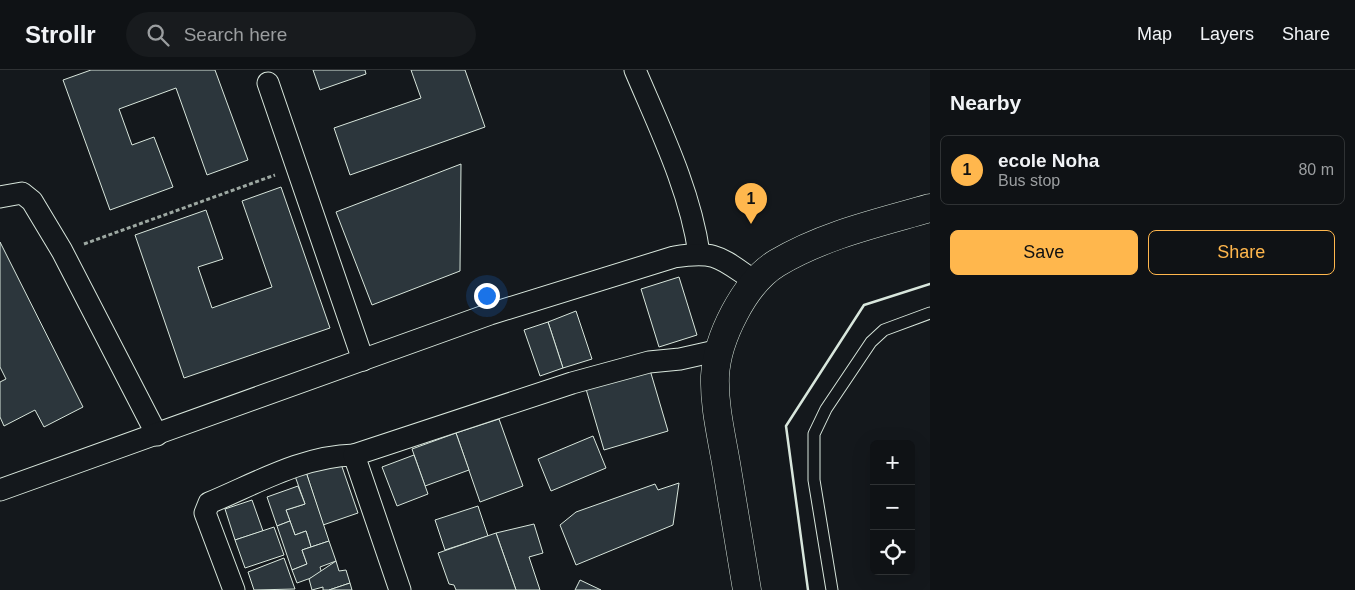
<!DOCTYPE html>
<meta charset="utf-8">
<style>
:root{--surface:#0f1215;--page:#181b1e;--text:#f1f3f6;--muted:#9b9ea0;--line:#2f3234;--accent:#ffb74d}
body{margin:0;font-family:Helvetica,sans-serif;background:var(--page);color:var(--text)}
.controls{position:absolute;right:15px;bottom:15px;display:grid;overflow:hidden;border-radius:8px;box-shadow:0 5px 20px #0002}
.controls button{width:45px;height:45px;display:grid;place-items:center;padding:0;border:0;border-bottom:1px solid var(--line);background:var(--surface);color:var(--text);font:25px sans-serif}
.you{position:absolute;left:486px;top:225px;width:18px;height:18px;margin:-12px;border:4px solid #fff;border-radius:50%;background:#1a73e8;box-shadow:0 0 0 8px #1a73e833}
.badge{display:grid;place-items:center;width:32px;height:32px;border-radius:50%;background:var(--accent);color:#111;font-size:16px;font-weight:700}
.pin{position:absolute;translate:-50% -41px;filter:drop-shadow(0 1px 2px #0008)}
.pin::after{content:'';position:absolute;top:26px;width:18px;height:15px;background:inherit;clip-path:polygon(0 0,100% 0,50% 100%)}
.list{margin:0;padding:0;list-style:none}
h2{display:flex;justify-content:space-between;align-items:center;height:65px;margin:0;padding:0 20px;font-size:21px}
h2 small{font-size:16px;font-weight:400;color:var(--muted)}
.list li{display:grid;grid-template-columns:32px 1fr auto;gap:15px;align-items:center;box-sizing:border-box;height:70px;margin:0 10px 10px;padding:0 10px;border:1px solid var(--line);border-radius:8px}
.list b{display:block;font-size:19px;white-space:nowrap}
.list p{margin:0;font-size:16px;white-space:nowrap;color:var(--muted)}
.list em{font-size:16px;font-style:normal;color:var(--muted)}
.actions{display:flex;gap:10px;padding:15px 20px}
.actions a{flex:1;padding:11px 0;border:1px solid var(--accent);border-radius:8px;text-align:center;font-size:18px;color:var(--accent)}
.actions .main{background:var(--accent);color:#111}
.icon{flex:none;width:28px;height:28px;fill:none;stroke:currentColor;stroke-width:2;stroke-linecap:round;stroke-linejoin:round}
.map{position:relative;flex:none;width:930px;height:520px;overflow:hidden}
header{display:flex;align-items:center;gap:30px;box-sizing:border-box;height:70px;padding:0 25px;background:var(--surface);border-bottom:1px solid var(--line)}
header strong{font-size:24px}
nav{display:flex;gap:28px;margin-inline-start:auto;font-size:18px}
.search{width:350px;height:45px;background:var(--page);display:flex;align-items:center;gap:12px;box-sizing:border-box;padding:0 18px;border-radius:28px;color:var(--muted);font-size:19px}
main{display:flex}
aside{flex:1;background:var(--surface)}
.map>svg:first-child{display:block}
.building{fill:#2c363c;stroke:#d8e6dc}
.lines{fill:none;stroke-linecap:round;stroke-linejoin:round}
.lane-casing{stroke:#d8e6dc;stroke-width:13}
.street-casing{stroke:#d8e6dc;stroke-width:23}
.secondary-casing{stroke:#d8e6dc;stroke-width:29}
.path{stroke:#9da8a2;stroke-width:3;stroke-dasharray:4 2.5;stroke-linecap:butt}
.lane{stroke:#14181c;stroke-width:11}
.street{stroke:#14181c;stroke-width:21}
.secondary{stroke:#14181c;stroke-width:28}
.wall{stroke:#d8e6dc;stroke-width:2.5}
</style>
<header>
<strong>Strollr</strong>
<div class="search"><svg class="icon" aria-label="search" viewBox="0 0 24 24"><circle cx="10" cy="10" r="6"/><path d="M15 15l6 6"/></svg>Search here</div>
<nav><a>Map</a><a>Layers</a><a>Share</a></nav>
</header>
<main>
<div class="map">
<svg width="930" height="520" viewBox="0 0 930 520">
<rect width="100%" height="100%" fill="#14181c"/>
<g class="building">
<path d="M91,0H215L248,90L207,105L176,18L119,39L132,75L154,67L173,117L110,140L63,10Z"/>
<path d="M313,0H365L366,4L320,20Z"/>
<path d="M411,0H465L485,57L350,105L334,58L421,28Z"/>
<path d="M461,94L460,201L372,235L336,142Z"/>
<path d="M281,117L330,258L184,308L135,165L206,140L223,189L198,197L212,238L272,217L242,131Z"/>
<path d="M0,172L83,337L44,357L35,340L4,356L0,347V312L6,309L0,297Z"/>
<path d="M679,207L697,265L659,277L641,219Z"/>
<path d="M576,241L592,289L563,298L548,252Z"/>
<path d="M548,252L563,298L540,306L524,260Z"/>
<path d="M650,300L668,361L604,380L586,319Z"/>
<path d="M499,349L523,416L480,432L456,363Z"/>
<path d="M456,363L469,400L425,416L412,379Z"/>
<path d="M593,366L606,398L551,421L538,389Z"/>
<path d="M414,385L428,424L397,436L382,397Z"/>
<path d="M340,391L358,443L323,455L306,402Z"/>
<path d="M306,402L329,471L311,477L306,461L295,465L286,440L305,434L295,406Z"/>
<path d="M679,413L673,455L576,495L560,455L576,442L655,414L658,420Z"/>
<path d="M298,416L305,434L286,440L290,451L277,456L267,427Z"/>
<path d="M252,430L263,461L235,470L225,439Z"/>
<path d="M478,436L488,466L445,480L435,450Z"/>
<path d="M290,451L295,465L306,461L311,477L302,480L307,494L292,500L277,456Z"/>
<path d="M534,454L543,483L529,487L540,520H516L496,463Z"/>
<path d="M274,457L284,485L245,498L235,470Z"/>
<path d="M496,463L516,520H456L454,515L449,514L438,483Z"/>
<path d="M329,471L336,491L320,497L322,504L297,513L292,500L307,494L302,480Z"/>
<path d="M284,488L295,519L254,520L248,502Z"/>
<path d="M336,491L339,501L346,500L350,513L329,520H323V517L312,520L309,509Z"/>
<path d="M580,510L601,520H575Z"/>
<path d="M350,513L352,520H329Z"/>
</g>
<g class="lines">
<g class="lane-casing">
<path id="lane" d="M832,520L814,410V364L826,339L871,272L884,260L930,243"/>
</g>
<g class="street-casing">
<g id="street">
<path d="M635,0C660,59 690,120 699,183"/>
<path d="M268,13L363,290"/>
<path d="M0,127L22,123L32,131L62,181L157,365"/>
<path d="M0,420L490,244L674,187C718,180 720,188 756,212"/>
<path d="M234,520L205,443L209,433C255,414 302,386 354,385"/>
<path d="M400,520L354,385L572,313L649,292L680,289L720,280"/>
</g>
</g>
<g class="secondary-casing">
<path id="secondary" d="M747,520C740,478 733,435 726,393C721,364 714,335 715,306C717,269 744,213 777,193C824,165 878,153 930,138"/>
</g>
<path class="path" d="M84,174L275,105"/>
<use href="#lane" class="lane"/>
<use href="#street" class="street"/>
<use href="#secondary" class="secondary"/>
<path class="wall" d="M808,520L786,356L864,235L930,214"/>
</g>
</svg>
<div class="controls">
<button>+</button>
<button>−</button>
<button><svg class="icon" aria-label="locate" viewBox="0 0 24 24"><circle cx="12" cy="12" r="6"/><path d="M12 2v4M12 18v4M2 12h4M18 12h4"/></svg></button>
</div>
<div class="you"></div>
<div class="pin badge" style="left:751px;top:154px">1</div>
</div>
<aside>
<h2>Nearby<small></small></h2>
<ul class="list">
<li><span class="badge">1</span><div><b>ecole Noha</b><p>Bus stop</p></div><em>80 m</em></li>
</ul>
<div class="actions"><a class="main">Save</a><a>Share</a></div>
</aside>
</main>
